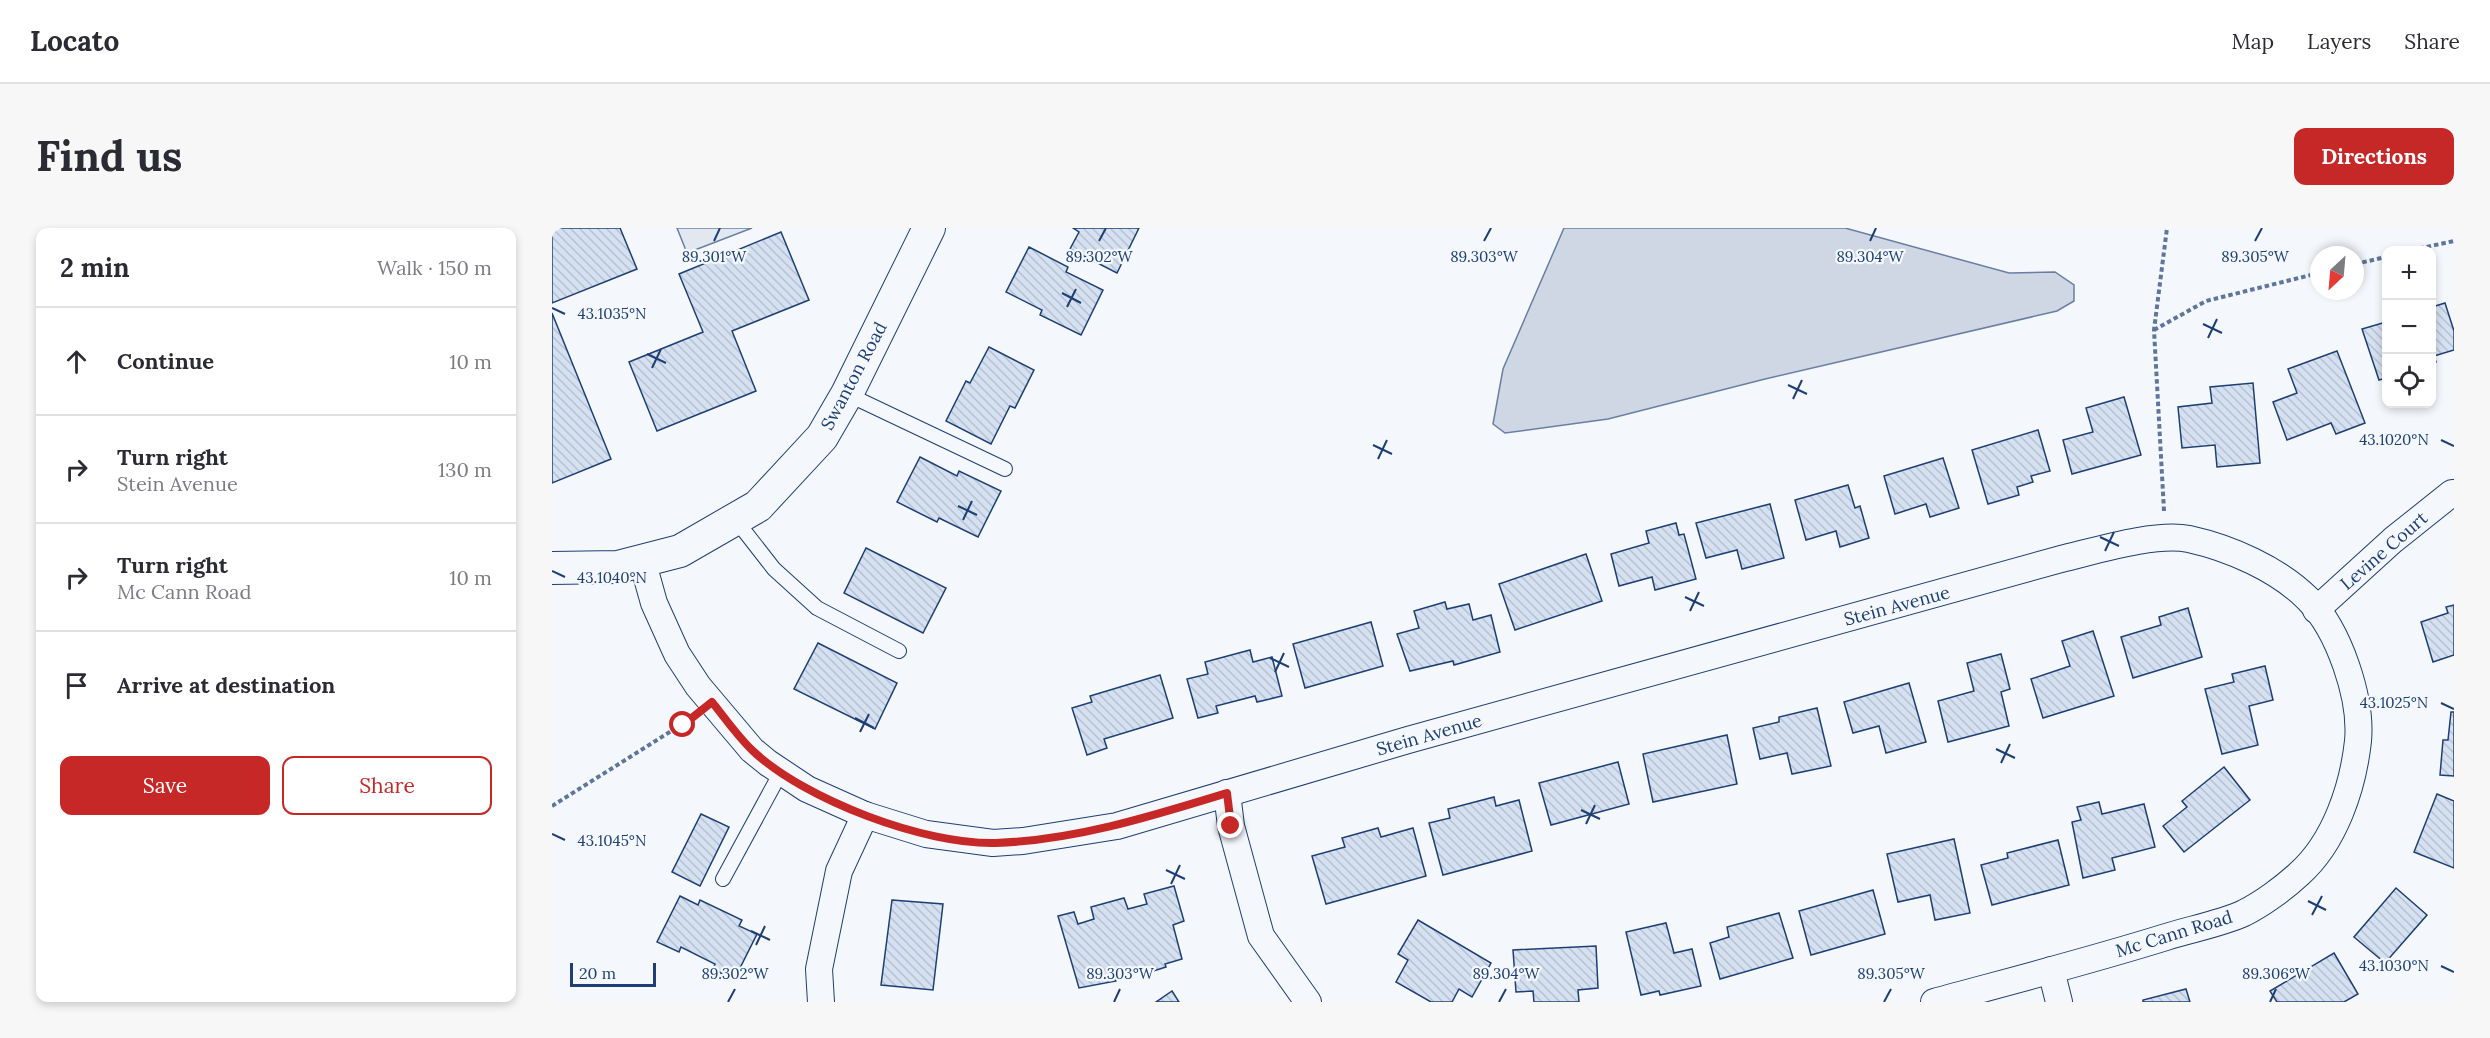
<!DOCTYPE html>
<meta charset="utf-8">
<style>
:root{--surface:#fff;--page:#f7f7f7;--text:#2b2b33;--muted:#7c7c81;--line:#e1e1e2;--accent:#c62828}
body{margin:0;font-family:Lora,serif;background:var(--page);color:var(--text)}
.controls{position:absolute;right:18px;top:18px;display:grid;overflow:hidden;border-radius:12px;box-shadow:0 3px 9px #0003}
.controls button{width:54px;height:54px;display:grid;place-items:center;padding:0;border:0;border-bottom:2px solid var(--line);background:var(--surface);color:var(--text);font:30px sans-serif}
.compass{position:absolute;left:1758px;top:18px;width:54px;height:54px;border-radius:50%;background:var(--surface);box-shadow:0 3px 9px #0003;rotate:206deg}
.scale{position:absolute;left:18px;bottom:15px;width:86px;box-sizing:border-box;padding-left:6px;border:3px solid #1d3f73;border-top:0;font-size:16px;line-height:21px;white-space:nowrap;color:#1d3f73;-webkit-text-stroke:4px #f4f7fb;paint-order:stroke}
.stop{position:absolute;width:18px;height:18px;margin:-14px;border:4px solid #c62828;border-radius:50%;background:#fff}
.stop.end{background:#c62828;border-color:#fff;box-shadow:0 2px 6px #0008}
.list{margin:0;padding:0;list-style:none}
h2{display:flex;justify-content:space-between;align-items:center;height:78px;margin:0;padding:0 24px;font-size:26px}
h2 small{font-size:20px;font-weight:400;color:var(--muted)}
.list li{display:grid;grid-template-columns:39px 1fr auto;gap:18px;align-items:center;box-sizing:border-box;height:108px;padding:0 24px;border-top:2px solid var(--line)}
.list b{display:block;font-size:22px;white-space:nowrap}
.list p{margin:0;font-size:20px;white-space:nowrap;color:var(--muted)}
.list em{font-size:20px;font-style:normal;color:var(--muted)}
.actions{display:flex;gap:12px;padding:18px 24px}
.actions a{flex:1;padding:14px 0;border:2px solid var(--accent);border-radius:12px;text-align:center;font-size:21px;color:var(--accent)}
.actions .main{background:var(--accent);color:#fff}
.icon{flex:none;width:33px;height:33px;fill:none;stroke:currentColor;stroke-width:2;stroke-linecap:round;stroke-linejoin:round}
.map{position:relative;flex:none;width:1902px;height:774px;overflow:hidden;border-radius:12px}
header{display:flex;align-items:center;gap:36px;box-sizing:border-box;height:84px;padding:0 30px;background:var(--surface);border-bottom:2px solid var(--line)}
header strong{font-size:28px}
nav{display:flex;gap:33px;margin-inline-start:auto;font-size:21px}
.intro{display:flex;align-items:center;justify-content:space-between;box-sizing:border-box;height:144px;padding:0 36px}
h1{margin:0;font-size:42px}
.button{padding:15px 27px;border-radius:12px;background:var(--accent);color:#fff;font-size:21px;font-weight:700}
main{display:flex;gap:36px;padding:0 36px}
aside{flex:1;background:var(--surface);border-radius:12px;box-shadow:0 3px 9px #0003}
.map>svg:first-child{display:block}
.parking{fill:#e3e8f0;stroke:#687fa3;stroke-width:1.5}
.water{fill:#cfd7e4;stroke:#687fa3;stroke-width:1.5}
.building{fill:url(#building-back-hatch);stroke:#1d3f73;stroke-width:1.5}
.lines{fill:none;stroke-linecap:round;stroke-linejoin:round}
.service-casing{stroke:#1d3f73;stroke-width:16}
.minor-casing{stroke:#1d3f73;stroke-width:28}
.tertiary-casing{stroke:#1d3f73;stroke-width:34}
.path{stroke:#5e769c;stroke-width:4;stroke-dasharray:4.5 3;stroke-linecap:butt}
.service{stroke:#f4f7fb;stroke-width:14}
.minor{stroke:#f4f7fb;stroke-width:26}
.tertiary{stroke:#f4f7fb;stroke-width:32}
.route{stroke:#c62828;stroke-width:8}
.ticks{fill:none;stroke:#1d3f73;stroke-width:2}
.labels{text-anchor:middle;stroke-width:4.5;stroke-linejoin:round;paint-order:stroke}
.street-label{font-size:18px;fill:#1d3f73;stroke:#f4f7fb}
.ticks-label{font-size:15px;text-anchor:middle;fill:#1d3f73;stroke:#f4f7fb;stroke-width:4.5;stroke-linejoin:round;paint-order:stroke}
</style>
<header>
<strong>Locato</strong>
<nav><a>Map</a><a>Layers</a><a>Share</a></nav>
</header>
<div class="intro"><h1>Find us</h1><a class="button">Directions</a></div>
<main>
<aside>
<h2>2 min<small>Walk · 150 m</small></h2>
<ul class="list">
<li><svg class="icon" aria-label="ahead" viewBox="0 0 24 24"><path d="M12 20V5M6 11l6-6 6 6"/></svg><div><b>Continue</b></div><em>10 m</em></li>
<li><svg class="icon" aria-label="right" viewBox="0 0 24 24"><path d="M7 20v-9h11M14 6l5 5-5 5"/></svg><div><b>Turn right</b><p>Stein Avenue</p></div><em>130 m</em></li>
<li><svg class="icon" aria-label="right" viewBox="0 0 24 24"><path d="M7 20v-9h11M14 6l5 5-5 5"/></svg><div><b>Turn right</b><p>Mc Cann Road</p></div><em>10 m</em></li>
<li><svg class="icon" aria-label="arrive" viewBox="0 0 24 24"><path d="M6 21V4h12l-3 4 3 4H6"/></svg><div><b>Arrive at destination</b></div></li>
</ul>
<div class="actions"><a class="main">Save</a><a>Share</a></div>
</aside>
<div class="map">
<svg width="1902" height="774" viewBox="0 0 1902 774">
<defs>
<pattern id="building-back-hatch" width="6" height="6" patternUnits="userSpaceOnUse" patternTransform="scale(1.5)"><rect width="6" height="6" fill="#d5e0f0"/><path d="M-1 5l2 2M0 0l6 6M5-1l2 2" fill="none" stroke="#b6c1d1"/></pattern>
</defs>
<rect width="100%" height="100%" fill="#f4f7fb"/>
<path class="parking" d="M125,0H200L135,25Z"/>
<path class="water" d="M1012,0H1293L1457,45L1503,44L1522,57V73L1505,83L1213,151L1056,191L953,205L941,196L951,141Z"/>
<g class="building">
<path d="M0,0H68L85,41L0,75Z"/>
<path d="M587,0L565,45L518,21L527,4L521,0Z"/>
<path d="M229,4L257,72L180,103L204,163L105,203L77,134L151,104L127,46Z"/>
<path d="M477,19L516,39L514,44L551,62L529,107L488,87L490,82L454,64Z"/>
<path d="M1893,75L1902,103V122L1882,128L1884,134L1880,135V79Z"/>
<path d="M0,85L59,231L0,255Z"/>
<path d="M1834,94V150L1827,152L1810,101Z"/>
<path d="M437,119L482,142L463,180L458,178L439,216L394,193L414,153L418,155Z"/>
<path d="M1785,123L1813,195L1784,206L1779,195L1735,212L1721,174L1745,165L1736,141Z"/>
<path d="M1701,155L1708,235L1665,239L1663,217L1630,220L1626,179L1660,175L1658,159Z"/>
<path d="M1572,169L1589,227L1520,246L1511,212L1541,204L1534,180Z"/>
<path d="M1486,202L1498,243L1479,248L1481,254L1465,259L1467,267L1436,276L1420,222Z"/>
<path d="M368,229L405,248L407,243L449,263L426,309L387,290L385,294L345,274Z"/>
<path d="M1391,230L1407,280L1378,289L1374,276L1343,286L1332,248Z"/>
<path d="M1296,257L1303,280L1308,278L1317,310L1288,319L1284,303L1254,312L1243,272Z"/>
<path d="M1218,276L1232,330L1190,341L1185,322L1154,330L1144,295Z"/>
<path d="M1124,295L1127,307L1132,306L1144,351L1103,362L1100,349L1067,358L1059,326L1097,315L1094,303Z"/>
<path d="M314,320L394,360L371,405L292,365Z"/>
<path d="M1034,326L1050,373L963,402L947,356Z"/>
<path d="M893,374L895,381L917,376L921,392L939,387L948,424L902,437L901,433L858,443L845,406L867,400L862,383Z"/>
<path d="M1902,377V427L1881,434L1869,394L1896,385L1894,379Z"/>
<path d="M1636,380L1650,429L1581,450L1569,409L1609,397L1607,389Z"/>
<path d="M819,394L831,438L753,460L741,416Z"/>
<path d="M1541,403L1562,468L1491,490L1479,451L1518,438L1510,413Z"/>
<path d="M266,415L345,455L323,501L242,461Z"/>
<path d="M698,422L701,434L720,429L730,468L705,474L703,468L664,478L666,485L646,490L635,451L656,446L653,434Z"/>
<path d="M1449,426L1458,461L1449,464L1457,498L1396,514L1386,473L1422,463L1415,435Z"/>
<path d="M1713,438L1721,472L1697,478L1706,517L1670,526L1653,461L1682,454L1680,446Z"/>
<path d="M608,447L621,490L552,511L555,520L535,527L520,480L540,474L538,468Z"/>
<path d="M1357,455L1374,514L1334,525L1327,498L1301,505L1292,474Z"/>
<path d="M1265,480L1279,538L1240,546L1235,525L1208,531L1201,500L1227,494V489Z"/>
<path d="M1899,484H1902V548L1888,547L1891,512H1896Z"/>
<path d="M1175,507L1185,556L1101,574L1091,526Z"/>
<path d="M1066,534L1077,576L999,597L987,555Z"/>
<path d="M1672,539L1698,572L1632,624L1611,598L1635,579L1630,573Z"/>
<path d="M1885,566L1902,573V640L1862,624Z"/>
<path d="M942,569L944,578L967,572L980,623L891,647L877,595L898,590L896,581Z"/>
<path d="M1547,574L1550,586L1592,576L1603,619L1560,630L1563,642L1531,650L1520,594L1529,592L1525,579Z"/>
<path d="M149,586L177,599L148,658L120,644Z"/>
<path d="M826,600L829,609L861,600L874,648L774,676L760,628L793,619L790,610Z"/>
<path d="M1402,611L1418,685L1383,692L1378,667L1346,674L1335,626Z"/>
<path d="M1506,612L1517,657L1440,677L1429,637L1456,630L1455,625Z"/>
<path d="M622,658L632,693L621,697L630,731L613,736L614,739L595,745L594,741L563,750L564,753L527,760L506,688L522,684L526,696L542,691L539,679L572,670L576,681L595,676L592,666Z"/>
<path d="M1844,660L1875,687L1833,735L1802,709Z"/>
<path d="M1321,662L1333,706L1259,727L1247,683Z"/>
<path d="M128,668L146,677L148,672L190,692L187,698L205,706L182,752L161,741L163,736L129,719L127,724L105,714Z"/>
<path d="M340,672L391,676L381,762L329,757Z"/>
<path d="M1227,685L1241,730L1168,751L1158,715L1177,709L1175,699Z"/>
<path d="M866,692L939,735L920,769L907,761L900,774H879L844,754L856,732L846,726Z"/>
<path d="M1114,695L1122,725L1140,721L1149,758L1108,767L1107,763L1089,767L1074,704Z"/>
<path d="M1044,718L1046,760L1026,762L1027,774H982L981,763L964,764L961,722Z"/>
<path d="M1782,725L1806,766L1792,774H1725L1718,763Z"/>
<path d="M1634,761L1638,774H1591V772Z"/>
<path d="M620,763L627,774H604Z"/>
</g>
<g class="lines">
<g class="service-casing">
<g id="service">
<path d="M295,166L453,241"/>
<path d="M183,291L222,341L265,380L347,423"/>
<path d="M171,651L229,544"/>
</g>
</g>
<g class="minor-casing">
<g id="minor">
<path d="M90,332L102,375L125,426L146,458L200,522L216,535L255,561L313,587L374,606L441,615L471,613L565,598L856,512L1509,331C1543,323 1604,304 1637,311C1678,320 1726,341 1756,371C1787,402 1810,470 1806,513C1801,559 1783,614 1747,646C1732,660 1710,676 1692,685C1668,696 1639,701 1614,709C1537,733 1459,753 1382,774"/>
<path d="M1764,382L1841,312L1900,265"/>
<path d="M675,565L679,598L709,708L756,774"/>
<path d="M1499,742L1507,774"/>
<path d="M269,774L267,741L287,643L313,587"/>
</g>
</g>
<g class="tertiary-casing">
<path id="tertiary" d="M0,340L66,339L128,323L206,278L270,209L295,166L377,0"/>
</g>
<g class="path">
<path d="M1860,22L1902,13"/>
<path d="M1803,36L1834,29"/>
<path d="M1602,102L1654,73L1767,45"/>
<path d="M1612,283L1602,102L1615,0"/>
<path d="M0,578L140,490"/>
</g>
<use href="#service" class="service"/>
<use href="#minor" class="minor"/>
<use href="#tertiary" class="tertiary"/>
</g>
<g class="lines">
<path class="route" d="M131,497L160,474C173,490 186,509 201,523C253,572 373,617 444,615C524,612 600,588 675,565L679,598"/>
</g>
<path class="ticks" d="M162,13L168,0M547,13L554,0M932,13L939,0M1318,13L1324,0M1703,13L1710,0M510,65L529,75M515,79L524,61M0,80L13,86M1651,96L1670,105M1656,110L1665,91M95,126L114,135M100,140L109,121M1236,157L1255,166M1241,171L1250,152M1889,212L1902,218M821,217L840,226M826,231L835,212M406,278L425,287M411,292L420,273M1548,309L1567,318M1553,323L1562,304M0,343L13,349M1133,369L1152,378M1138,383L1147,364M718,430L737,439M723,444L732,425M1889,475L1902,481M303,490L322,500M308,504L317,486M1444,521L1463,530M1449,535L1458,516M1029,582L1048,591M1034,596L1043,577M0,606L13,612M614,642L633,651M619,656L628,637M1756,673L1774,682M1760,687L1770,668M199,703L218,712M204,717L213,698M1889,738L1902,744M176,774L183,761M562,774L568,761M947,774L954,761M1332,774L1339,761M1718,774L1724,761"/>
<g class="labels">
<g class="street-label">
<text transform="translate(302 148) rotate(-62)" y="6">Swanton Road</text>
<text transform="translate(1832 323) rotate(-41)" y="6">Levine Court</text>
<text transform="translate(1345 378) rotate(-15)" y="6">Stein Avenue</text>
<text transform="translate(877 507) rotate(-16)" y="6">Stein Avenue</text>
<text transform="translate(1622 706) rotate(-17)" y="6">Mc Cann Road</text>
</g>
</g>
<g class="ticks-label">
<text x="162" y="34">89.301°W</text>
<text x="547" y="34">89.302°W</text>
<text x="932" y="34">89.303°W</text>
<text x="1318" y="34">89.304°W</text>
<text x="1703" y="34">89.305°W</text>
<text x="60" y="91">43.1035°N</text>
<text x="1842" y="217">43.1020°N</text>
<text x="60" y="355">43.1040°N</text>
<text x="1842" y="480">43.1025°N</text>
<text x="60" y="618">43.1045°N</text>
<text x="1842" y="743">43.1030°N</text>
<text x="183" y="751">89.302°W</text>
<text x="568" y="751">89.303°W</text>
<text x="954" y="751">89.304°W</text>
<text x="1339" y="751">89.305°W</text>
<text x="1724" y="751">89.306°W</text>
</g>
</svg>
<div class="controls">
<button>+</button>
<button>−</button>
<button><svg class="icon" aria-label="locate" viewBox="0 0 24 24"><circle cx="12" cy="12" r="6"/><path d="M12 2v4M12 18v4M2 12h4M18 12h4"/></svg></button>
</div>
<svg class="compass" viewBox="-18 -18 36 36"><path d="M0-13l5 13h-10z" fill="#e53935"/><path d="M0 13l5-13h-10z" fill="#7c7c81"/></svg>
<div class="scale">20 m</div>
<div class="stop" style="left:131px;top:497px"></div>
<div class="stop end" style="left:679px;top:598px"></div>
</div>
</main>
